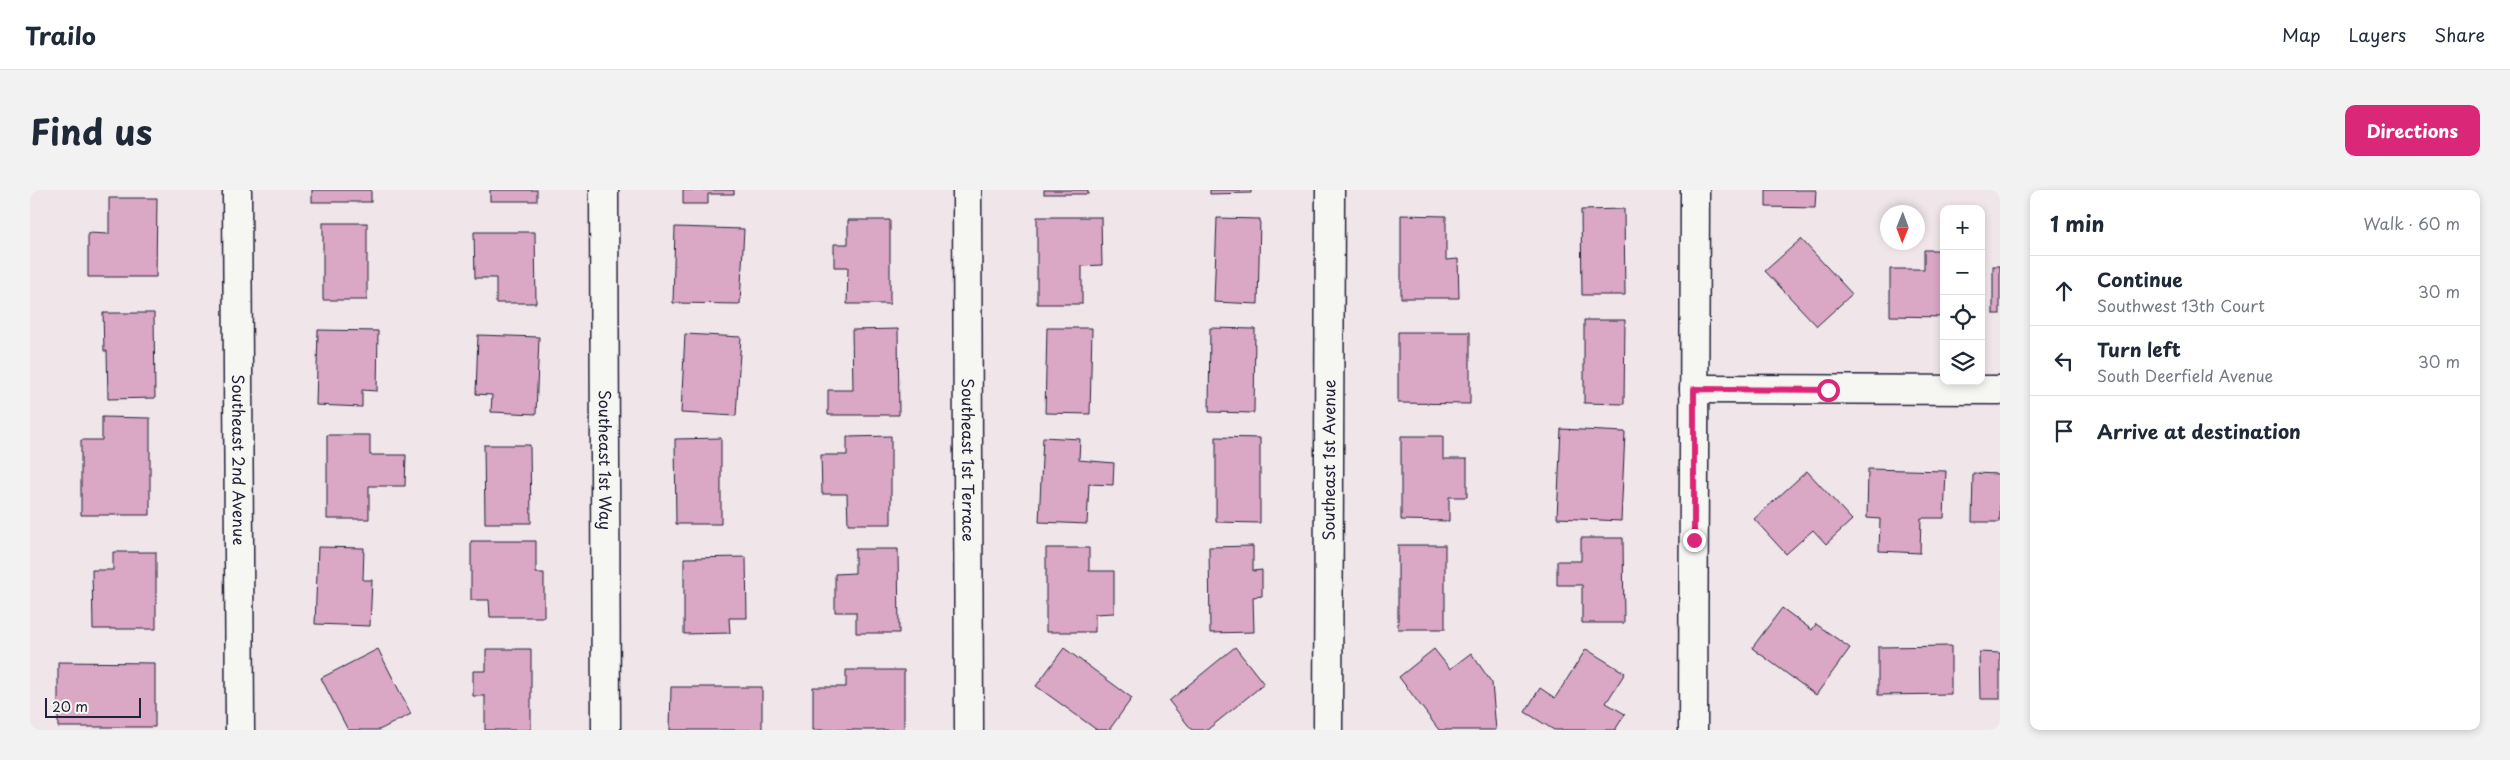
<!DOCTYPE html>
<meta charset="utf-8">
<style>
:root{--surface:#fff;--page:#f2f2f3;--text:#1f2937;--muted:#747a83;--line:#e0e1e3;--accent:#db2777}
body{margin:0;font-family:"Playpen Sans",sans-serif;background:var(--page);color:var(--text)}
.controls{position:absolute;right:15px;top:15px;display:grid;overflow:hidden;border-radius:10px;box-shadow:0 2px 8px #0003}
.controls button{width:45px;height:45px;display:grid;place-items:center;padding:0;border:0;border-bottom:1px solid var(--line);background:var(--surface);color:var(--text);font:25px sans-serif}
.compass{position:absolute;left:1850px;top:15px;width:45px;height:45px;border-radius:50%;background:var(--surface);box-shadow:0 2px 8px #0003;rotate:181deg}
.scale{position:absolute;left:15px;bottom:12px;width:96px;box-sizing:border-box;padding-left:5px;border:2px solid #22223b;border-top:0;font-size:14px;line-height:18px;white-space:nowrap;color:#22223b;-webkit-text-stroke:4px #f6f6f2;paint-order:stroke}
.stop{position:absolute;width:15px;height:15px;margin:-11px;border:4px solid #db2777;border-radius:50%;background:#fff}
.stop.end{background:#db2777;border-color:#fff;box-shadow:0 1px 5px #0008}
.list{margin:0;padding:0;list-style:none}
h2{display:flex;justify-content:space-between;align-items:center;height:65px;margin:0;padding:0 20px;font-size:21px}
h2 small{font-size:16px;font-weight:400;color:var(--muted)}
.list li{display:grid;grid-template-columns:32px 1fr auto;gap:15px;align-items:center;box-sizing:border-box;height:70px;padding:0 20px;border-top:1px solid var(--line)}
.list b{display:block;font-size:19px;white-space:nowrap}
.list p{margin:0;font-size:16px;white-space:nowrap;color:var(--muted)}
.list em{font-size:16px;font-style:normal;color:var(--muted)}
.icon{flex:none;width:28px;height:28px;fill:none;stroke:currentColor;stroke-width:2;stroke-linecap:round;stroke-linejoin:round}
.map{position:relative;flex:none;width:1970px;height:540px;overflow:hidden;border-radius:10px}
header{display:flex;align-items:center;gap:30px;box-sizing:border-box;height:70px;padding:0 25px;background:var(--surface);border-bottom:1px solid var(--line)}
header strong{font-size:24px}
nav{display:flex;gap:28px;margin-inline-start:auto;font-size:18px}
.intro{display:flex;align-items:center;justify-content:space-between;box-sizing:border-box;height:120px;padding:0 30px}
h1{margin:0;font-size:35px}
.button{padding:12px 22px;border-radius:10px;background:var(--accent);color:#fff;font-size:18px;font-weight:700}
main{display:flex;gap:30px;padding:0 30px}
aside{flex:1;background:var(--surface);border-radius:10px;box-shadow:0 2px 8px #0003}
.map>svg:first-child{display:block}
.building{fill:#daa7c5;stroke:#22223b}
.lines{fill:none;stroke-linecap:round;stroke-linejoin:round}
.minor-casing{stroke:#22223b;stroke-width:31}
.minor{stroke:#f6f6f2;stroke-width:28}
.route{stroke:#db2777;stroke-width:6}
.labels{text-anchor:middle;stroke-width:4;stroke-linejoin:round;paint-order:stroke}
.street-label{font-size:16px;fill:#22223b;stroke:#f6f6f2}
</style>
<header>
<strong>Trailo</strong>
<nav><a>Map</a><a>Layers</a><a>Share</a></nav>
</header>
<div class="intro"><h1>Find us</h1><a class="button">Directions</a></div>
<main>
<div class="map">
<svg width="1970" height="540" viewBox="0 0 1970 540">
<rect width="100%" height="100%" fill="#f0e6e9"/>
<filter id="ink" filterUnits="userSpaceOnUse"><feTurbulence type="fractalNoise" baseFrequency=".02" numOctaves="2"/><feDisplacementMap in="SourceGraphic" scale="10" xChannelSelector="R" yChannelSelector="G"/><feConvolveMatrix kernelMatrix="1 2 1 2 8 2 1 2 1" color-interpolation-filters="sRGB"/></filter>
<g filter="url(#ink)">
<g class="building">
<rect x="282" y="0" width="59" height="12"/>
<rect x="460" y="0" width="47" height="11"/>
<path d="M653,0H704V4H678V14H653Z"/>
<rect x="1014" y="0" width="44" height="4"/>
<path d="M1180,0H1221V3L1180,4Z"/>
<path d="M1736,0H1786L1785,18L1736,17Z"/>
<path d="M79,8H127L126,87H58V43L79,44Z"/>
<path d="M1594,19L1595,105H1552L1551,20Z"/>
<path d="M1371,25L1416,26V70L1428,69L1429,108H1371Z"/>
<path d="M1007,27H1071L1072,75L1052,76V114H1007Z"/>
<path d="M1187,28L1230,29L1228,114L1184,112Z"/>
<path d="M818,30H860V114H817L818,77H804V54H818Z"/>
<rect x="293" y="33" width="44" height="77"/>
<path d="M645,37L714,39L710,114L643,113Z"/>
<path d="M444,42H505L506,113H466V88H445Z"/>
<path d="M1771,49L1822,104L1787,136L1735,81Z"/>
<path d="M1894,60H1914V127L1860,126V79H1894Z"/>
<rect x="1963" y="76" width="7" height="48"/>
<path d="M73,123H124L125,208L78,209L77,161H74Z"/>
<path d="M1554,130H1595L1594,214L1554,213Z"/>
<path d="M1017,138H1062L1060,224L1015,223Z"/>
<path d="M1180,138L1225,139L1224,223L1179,222Z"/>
<path d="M868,139L869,225H798V200H823L822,140Z"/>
<path d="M288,140L348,141L347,201L332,200V217L286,215Z"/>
<path d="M1368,142H1440V214L1368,213Z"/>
<path d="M655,144L711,147L706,226L651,223Z"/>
<path d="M448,145L509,147L506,224L461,222L462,205L446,204Z"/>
<path d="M72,227L120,228V325H51V250H72Z"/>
<path d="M1531,239L1595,242L1591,331L1527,328Z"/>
<path d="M297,245H340V265H376L375,296H339V329H297Z"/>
<path d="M861,246V334H818L817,304H792L791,265H817V247Z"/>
<path d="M1371,246H1413V269H1437V307H1419V331L1371,330Z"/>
<path d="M1013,247L1050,249L1049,270L1084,273L1083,295L1059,294L1057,334L1009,332Z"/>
<path d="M1186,247L1230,248V333L1186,332Z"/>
<path d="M691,248V334H646L645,249Z"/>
<path d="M454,255H500L501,333H455Z"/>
<path d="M1838,279L1916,281L1914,328H1891L1890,363L1849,361L1850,329L1837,328Z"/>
<path d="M1777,281L1822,330L1796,354L1783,340L1756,364L1724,329Z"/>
<path d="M1943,283L1970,284V332H1942Z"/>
<path d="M1551,348H1593L1594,433H1552V395H1527V371H1551Z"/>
<path d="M441,351H506V383H514V427H460L459,410H441Z"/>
<rect x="1368" y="355" width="47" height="84"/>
<path d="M1223,356V381L1232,380V406L1223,407L1224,442L1180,443L1179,357Z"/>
<path d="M288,357L334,358L333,390H342L340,436L285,434Z"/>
<path d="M1016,358H1059V381H1084V423L1065,424V442H1016Z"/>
<path d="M825,359H868L869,443H826V422H805V384L825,383Z"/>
<path d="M83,362H126V439H63L62,380H83Z"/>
<path d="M716,367L717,428H699L700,443L654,444V368Z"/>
<path d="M1752,418L1782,440L1786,434L1820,458L1786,505L1722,458Z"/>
<path d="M1921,456V504L1848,505V457Z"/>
<path d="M1205,457L1234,494L1177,540H1162L1139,511Z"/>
<path d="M1034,458L1102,508L1079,540H1067L1006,496Z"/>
<path d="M348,459L381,524L349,540H318L291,488Z"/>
<path d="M456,459H501V540H455V506H443V481H456Z"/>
<path d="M1404,459L1420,479L1441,463L1462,493L1466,540H1409L1369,487Z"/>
<path d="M1556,459L1595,483L1576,513L1595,524L1585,540H1524L1495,522L1510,498L1525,508Z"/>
<path d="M1949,462L1970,463V509H1950Z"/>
<path d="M28,472L125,473V537H28Z"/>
<path d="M816,480H874V540H783V497H816Z"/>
<path d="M641,497H732V540H640Z"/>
</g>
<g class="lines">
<g class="minor-casing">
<g id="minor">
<path id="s1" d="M207,0L210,540"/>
<path id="s2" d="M574,0L576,540"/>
<path id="s3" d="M937,0L939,540"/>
<path d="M1664,199L1970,200"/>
<path id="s4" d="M1298,540L1300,0"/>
<path d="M1663,540L1665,0"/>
</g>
</g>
<use href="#minor" class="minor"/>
</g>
</g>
<g class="lines" filter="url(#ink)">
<path class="route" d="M1664,350V199L1798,200"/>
</g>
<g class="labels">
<g class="street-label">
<text dy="6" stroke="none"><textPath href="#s1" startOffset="270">Southeast 2nd Avenue</textPath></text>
<text dy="6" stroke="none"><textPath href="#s2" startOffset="270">Southeast 1st Way</textPath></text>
<text dy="6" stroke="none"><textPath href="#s3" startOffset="270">Southeast 1st Terrace</textPath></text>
<text dy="6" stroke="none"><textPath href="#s4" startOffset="270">Southeast 1st Avenue</textPath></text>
</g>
</g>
</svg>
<div class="controls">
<button>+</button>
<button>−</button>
<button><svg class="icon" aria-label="locate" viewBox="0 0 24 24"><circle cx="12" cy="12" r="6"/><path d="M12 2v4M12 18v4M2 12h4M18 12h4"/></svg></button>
<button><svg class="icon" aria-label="layers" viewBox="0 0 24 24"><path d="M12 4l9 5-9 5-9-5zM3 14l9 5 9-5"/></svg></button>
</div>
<svg class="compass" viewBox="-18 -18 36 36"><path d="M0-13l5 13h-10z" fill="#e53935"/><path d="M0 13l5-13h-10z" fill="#747a83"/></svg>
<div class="scale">20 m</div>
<div class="stop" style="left:1798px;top:200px"></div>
<div class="stop end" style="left:1664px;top:350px"></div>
</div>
<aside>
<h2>1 min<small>Walk · 60 m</small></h2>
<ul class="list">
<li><svg class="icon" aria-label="ahead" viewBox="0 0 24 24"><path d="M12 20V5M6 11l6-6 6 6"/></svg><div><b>Continue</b><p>Southwest 13th Court</p></div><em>30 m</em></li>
<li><svg class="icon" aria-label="left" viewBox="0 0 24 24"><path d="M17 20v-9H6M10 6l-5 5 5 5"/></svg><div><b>Turn left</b><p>South Deerfield Avenue</p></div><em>30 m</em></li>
<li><svg class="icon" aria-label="arrive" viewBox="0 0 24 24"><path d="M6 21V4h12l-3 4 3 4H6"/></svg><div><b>Arrive at destination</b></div></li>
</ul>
</aside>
</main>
